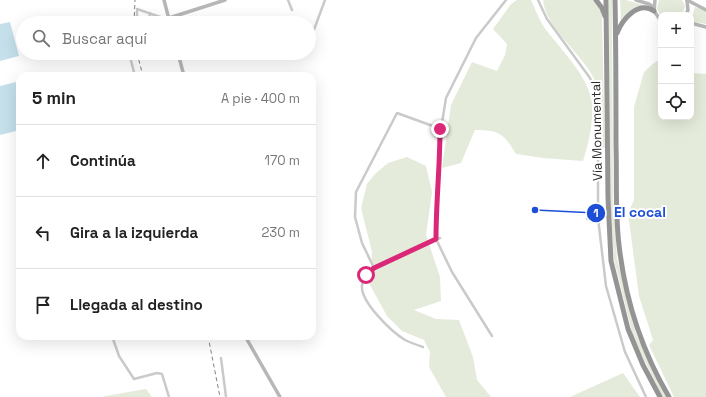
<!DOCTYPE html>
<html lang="es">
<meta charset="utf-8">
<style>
:root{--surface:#fff;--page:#f6f6f6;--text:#222;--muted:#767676;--line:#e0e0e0}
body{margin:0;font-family:"Space Grotesk",sans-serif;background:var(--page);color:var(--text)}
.controls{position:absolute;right:12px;top:12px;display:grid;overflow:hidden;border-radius:8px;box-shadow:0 4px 16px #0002}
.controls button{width:36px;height:36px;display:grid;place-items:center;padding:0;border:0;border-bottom:1px solid var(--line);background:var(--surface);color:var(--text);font:20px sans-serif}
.stop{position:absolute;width:12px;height:12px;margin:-9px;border:3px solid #db2777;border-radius:50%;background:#fff}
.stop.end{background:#db2777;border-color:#fff;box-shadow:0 1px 4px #0008}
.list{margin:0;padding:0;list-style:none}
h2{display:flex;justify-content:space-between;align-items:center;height:52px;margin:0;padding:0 16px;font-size:17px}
h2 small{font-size:13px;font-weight:400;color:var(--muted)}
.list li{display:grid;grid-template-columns:26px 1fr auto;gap:12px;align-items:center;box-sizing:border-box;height:72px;padding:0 16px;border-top:1px solid var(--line)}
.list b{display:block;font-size:15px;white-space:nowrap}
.list em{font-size:13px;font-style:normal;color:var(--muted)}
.icon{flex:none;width:22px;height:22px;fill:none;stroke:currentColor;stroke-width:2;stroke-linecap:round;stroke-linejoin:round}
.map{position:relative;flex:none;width:706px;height:397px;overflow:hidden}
.search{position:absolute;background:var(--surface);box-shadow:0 4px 16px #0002;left:16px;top:16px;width:300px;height:44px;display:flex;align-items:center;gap:10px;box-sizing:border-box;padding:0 14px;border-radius:22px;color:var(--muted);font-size:15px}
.panel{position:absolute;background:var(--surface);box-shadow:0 4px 16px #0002;left:16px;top:72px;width:300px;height:268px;border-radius:12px}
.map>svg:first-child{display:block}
.green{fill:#e4ebda}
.water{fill:#c5e0eb}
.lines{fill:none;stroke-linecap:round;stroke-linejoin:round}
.minor{stroke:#cacaca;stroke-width:2.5}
.tertiary{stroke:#cacaca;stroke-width:3}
.secondary{stroke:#b7b7b7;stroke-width:3.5}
.motorway{stroke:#949494;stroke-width:5}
.rail{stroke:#828282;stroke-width:1;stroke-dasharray:4 3;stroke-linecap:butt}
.route{stroke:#db2777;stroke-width:5}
.labels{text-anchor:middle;stroke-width:4;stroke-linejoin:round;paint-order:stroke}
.street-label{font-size:13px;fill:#2d2d2d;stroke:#fff}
.leader{fill:none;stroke:#1d4ed8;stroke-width:1.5}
.callout-dot{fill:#1d4ed8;stroke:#fff;stroke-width:1.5}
.mark-label{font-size:12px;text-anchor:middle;font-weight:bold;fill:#fff}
.callout-label{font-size:14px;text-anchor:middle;font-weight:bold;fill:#1d4ed8;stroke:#fff;stroke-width:4;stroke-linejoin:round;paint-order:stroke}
</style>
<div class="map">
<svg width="706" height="397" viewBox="0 0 706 397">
<rect width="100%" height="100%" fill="#fff"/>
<g class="green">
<path d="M517,0H531C535,9 539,19 544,27C559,48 590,77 592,104C593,125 589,142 583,161L543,158L516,154C504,133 498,130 475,130L461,163L442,168L451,105L472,62L497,71L505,55L507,44L493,29L511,4Z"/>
<path d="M543,0H594L600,7L602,17L605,148H600C599,128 603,103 596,83C586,57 545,28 543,0Z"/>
<path d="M609,0H612L613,195L617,258L636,334L666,397H662L633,336L614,260L610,197Z"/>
<path d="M620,0H626L650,7L627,14L621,20Z"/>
<path d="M659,0H682L685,6L682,15H661V17L657,8Z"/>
<path d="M695,7L706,11V24L691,21Z"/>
<path d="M661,59V117H691V73L706,74V397H674L649,345L653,340L639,296L628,213L634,200V107L644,72L654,63Z"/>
<path d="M407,157L426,166L432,192L426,235L440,277L441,301L414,310L436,319L459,320L473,357L477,380L491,397H446L429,367L430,352L424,340L402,331L387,316L370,285L372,252L361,208L367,184L375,174L388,163Z"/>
<path d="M623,373L640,397H570Z"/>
<path d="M146,389L152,397H102L106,396Z"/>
</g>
<g class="water">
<path d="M10,22L19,56L0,61V24Z"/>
<path d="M20,81V130L0,135V86Z"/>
</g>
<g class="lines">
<g class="minor">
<path d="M288,0L292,10"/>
<path d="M538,0L547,19L590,78L594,88L598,121V218L606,286L625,352L646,397"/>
<path d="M659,20L661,27"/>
<path d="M137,23V9L166,19"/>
<path d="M149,23L150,13"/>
<path d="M309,43L325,0"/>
<path d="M129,53L135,76"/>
<path d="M18,193H20"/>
<path d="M587,219L598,218"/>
<path d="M374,268L362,243L355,217L356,192L397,113L441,129"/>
<path d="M112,336L119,356L134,379L157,373L162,374L169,397"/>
<path d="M492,336L452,272L436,239V208L440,165L441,129L446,98L476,38L506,0"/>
<path d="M423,347C417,345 411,343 405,340C392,332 360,302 362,285C363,277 369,273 374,268L440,238"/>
<path d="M221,358L226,397"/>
</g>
<path class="tertiary" d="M150,23L169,18"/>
<g class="secondary">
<path d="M164,0L170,23"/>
<path d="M636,0L649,4L653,7"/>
<path d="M655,0L654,11L661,21"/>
<path d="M687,0L706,10"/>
<path d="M686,15L688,10L687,1"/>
<path d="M169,18L225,0"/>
<path d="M691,23L706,27"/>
<path d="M178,53L184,76"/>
<path d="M245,336L280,397"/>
</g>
<g class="motorway">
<path d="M596,0L602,8L605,16"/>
<path d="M606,0L608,198L611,261L628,329L643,365L660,397"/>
<path d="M615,0C616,48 616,97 616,145C617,179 615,212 619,245C625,298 642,351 669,397"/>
<path d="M617,33C622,20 638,0 654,11"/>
</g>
<g class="rail">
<path d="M134,23L135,0"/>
<path d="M137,53L143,76"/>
<path d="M208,336L220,397"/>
</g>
</g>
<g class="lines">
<path class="route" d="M366,275L374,268L436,239C436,202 440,166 440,129"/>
</g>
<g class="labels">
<g class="street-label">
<text transform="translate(596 131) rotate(-91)" y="5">Vía Monumental</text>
</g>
</g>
<path class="leader" d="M535 210L596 213"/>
<g class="callout-dot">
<circle cx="535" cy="210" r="4"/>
<circle cx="596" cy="213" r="10"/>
</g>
<g class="mark-label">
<text x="596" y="217">1</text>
</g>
<g class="callout-label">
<text x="640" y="217">El cocal</text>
</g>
</svg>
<div class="controls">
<button>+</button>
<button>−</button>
<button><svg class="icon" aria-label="locate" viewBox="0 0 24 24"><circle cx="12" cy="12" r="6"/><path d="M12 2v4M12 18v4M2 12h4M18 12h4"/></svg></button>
</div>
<div class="stop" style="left:366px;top:275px"></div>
<div class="stop end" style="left:440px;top:129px"></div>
<div class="search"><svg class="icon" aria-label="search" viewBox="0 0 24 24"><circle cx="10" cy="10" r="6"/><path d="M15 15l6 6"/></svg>Buscar aquí</div>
<section class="panel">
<h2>5 min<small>A pie · 400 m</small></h2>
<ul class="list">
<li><svg class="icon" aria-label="ahead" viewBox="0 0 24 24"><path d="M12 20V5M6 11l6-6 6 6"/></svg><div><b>Continúa</b></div><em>170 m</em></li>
<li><svg class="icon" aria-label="left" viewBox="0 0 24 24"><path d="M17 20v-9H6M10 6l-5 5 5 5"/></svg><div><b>Gira a la izquierda</b></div><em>230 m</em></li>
<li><svg class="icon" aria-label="arrive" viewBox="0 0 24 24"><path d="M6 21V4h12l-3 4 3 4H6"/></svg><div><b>Llegada al destino</b></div></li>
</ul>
</section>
</div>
